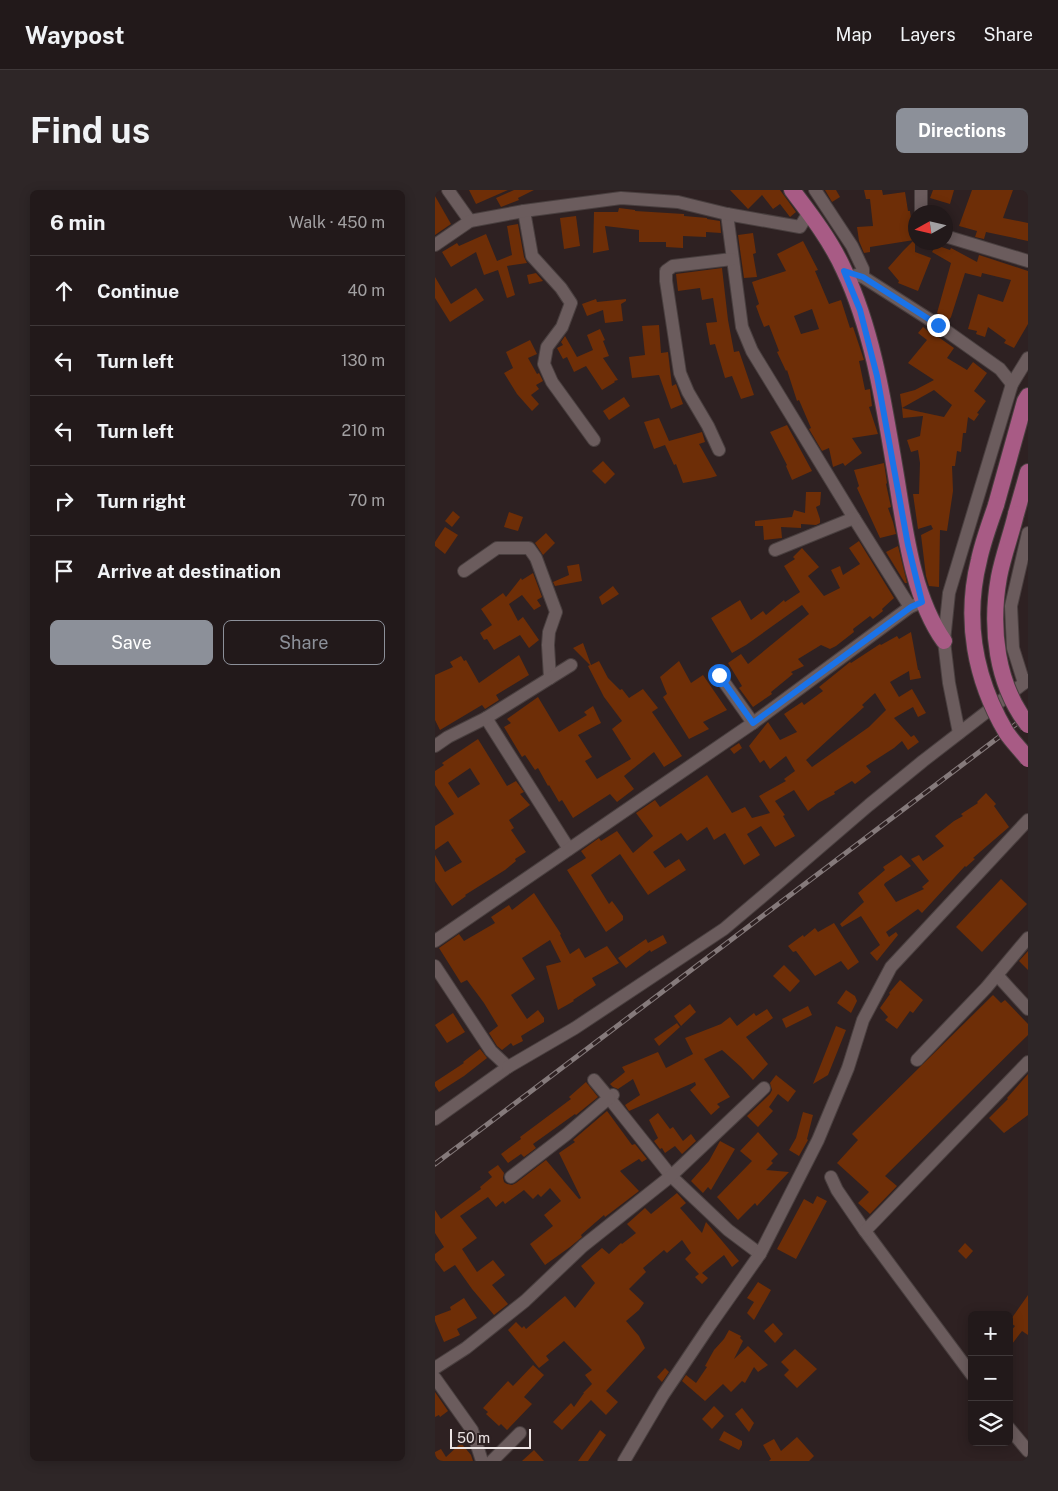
<!DOCTYPE html>
<meta charset="utf-8">
<style>
:root{--surface:#22191a;--page:#2e2627;--text:#f1f3f6;--muted:#a2a0a2;--line:#3f3839;--accent:#8c9099}
body{margin:0;font-family:"Public Sans",sans-serif;background:var(--page);color:var(--text)}
.controls{position:absolute;right:15px;bottom:15px;display:grid;overflow:hidden;border-radius:8px;box-shadow:0 2px 12px #0003}
.controls button{width:45px;height:45px;display:grid;place-items:center;padding:0;border:0;border-bottom:1px solid var(--line);background:var(--surface);color:var(--text);font:25px sans-serif}
.compass{position:absolute;left:473px;top:15px;width:45px;height:45px;border-radius:50%;background:var(--surface);box-shadow:0 2px 12px #0003;rotate:262deg}
.scale{position:absolute;left:15px;bottom:12px;width:81px;box-sizing:border-box;padding-left:5px;border:2px solid #ece4e4;border-top:0;font-size:14px;line-height:18px;white-space:nowrap;color:#ece4e4;-webkit-text-stroke:4px #2e2122;paint-order:stroke}
.stop{position:absolute;width:15px;height:15px;margin:-11px;border:4px solid #1a73e8;border-radius:50%;background:#fff}
.stop.end{background:#1a73e8;border-color:#fff;box-shadow:0 1px 5px #0008}
.list{margin:0;padding:0;list-style:none}
h2{display:flex;justify-content:space-between;align-items:center;height:65px;margin:0;padding:0 20px;font-size:21px}
h2 small{font-size:16px;font-weight:400;color:var(--muted)}
.list li{display:grid;grid-template-columns:32px 1fr auto;gap:15px;align-items:center;box-sizing:border-box;height:70px;padding:0 20px;border-top:1px solid var(--line)}
.list b{display:block;font-size:19px;white-space:nowrap}
.list em{font-size:16px;font-style:normal;color:var(--muted)}
.actions{display:flex;gap:10px;padding:15px 20px}
.actions a{flex:1;padding:11px 0;border:1px solid var(--accent);border-radius:8px;text-align:center;font-size:18px;color:var(--accent)}
.actions .main{background:var(--accent);color:#fff}
.icon{flex:none;width:28px;height:28px;fill:none;stroke:currentColor;stroke-width:2;stroke-linecap:round;stroke-linejoin:round}
.map{position:relative;flex:none;width:593px;height:1271px;overflow:hidden;border-radius:8px}
header{display:flex;align-items:center;gap:30px;box-sizing:border-box;height:70px;padding:0 25px;background:var(--surface);border-bottom:1px solid var(--line)}
header strong{font-size:24px}
nav{display:flex;gap:28px;margin-inline-start:auto;font-size:18px}
.intro{display:flex;align-items:center;justify-content:space-between;box-sizing:border-box;height:120px;padding:0 30px}
h1{margin:0;font-size:35px}
.button{padding:12px 22px;border-radius:8px;background:var(--accent);color:#fff;font-size:18px;font-weight:700}
main{display:flex;gap:30px;padding:0 30px}
aside{flex:1;background:var(--surface);border-radius:8px;box-shadow:0 2px 12px #0003}
.map>svg:first-child{display:block}
.building{fill:#6e2e07;fill-rule:evenodd}
.lines{fill:none;stroke-linecap:round;stroke-linejoin:round}
.minor-casing{stroke:#493f3f;stroke-width:14}
.major-casing{stroke:#493f3f;stroke-width:18}
.minor{stroke:#6b5c5d;stroke-width:12}
.major{stroke:#a85b85;stroke-width:16}
.rail-casing{stroke:#857a7b;stroke-width:5}
.rail{stroke:#2e2122;stroke-width:3;stroke-dasharray:9;stroke-linecap:butt}
.major-bridge-casing{stroke:#493f3f;stroke-width:18;stroke-linecap:butt}
.major-bridge{stroke:#a85b85;stroke-width:16}
.route{stroke:#1a73e8;stroke-width:6}
</style>
<header>
<strong>Waypost</strong>
<nav><a>Map</a><a>Layers</a><a>Share</a></nav>
</header>
<div class="intro"><h1>Find us</h1><a class="button">Directions</a></div>
<main>
<aside>
<h2>6 min<small>Walk · 450 m</small></h2>
<ul class="list">
<li><svg class="icon" aria-label="ahead" viewBox="0 0 24 24"><path d="M12 20V5M6 11l6-6 6 6"/></svg><div><b>Continue</b></div><em>40 m</em></li>
<li><svg class="icon" aria-label="left" viewBox="0 0 24 24"><path d="M17 20v-9H6M10 6l-5 5 5 5"/></svg><div><b>Turn left</b></div><em>130 m</em></li>
<li><svg class="icon" aria-label="left" viewBox="0 0 24 24"><path d="M17 20v-9H6M10 6l-5 5 5 5"/></svg><div><b>Turn left</b></div><em>210 m</em></li>
<li><svg class="icon" aria-label="right" viewBox="0 0 24 24"><path d="M7 20v-9h11M14 6l5 5-5 5"/></svg><div><b>Turn right</b></div><em>70 m</em></li>
<li><svg class="icon" aria-label="arrive" viewBox="0 0 24 24"><path d="M6 21V4h12l-3 4 3 4H6"/></svg><div><b>Arrive at destination</b></div></li>
</ul>
<div class="actions"><a class="main">Save</a><a>Share</a></div>
</aside>
<div class="map">
<svg width="593" height="1271" viewBox="0 0 593 1271">
<rect width="100%" height="100%" fill="#2e2122"/>
<g class="building">
<path d="M34,0H73L41,14Z"/>
<path d="M79,0H99L83,8L84,10L66,17L61,8Z"/>
<path d="M295,0H345L361,22L355,27L345,14L338,19L327,5L313,19Z"/>
<path d="M390,0H401L405,7L397,12Z"/>
<path d="M429,0H447L448,5L470,2L473,21H475L479,50L435,57V62L429,63L424,51L422,37L438,36L435,9H431Z"/>
<path d="M498,0H519L515,14L495,8Z"/>
<path d="M537,0H578L568,28L593,33V51L551,42L549,49L540,47L542,41L524,36Z"/>
<path d="M0,6L16,34L0,45Z"/>
<path d="M184,18L200,20V21L249,24V26L272,28V29L285,31L286,43L271,42V47L248,46V58L231,57V52H204V40L170,36L174,60L158,63L159,22H183Z"/>
<path d="M141,26L145,56L129,59L125,28Z"/>
<path d="M83,34L89,67L92,73L72,76L80,105L72,108L63,80L49,85L41,62L16,77L7,62L22,53L24,56L51,44L62,71L77,65L72,36Z"/>
<path d="M318,43L321,63L318,64L322,87L309,88L303,45Z"/>
<path d="M480,49V62L496,68L483,101L463,93L464,91L453,78L468,61Z"/>
<path d="M368,51L383,80L380,81L394,114L406,110L415,138L418,137L429,170L424,171L430,200L435,199L437,216L434,217L443,244L417,248L427,263L410,276L408,273L398,277L394,258L387,261L374,239L376,238L364,210L362,211L352,180L351,181L342,162L344,161L334,135L329,137L325,127L321,116L324,114L317,92L351,81L342,64ZM377,119L384,139L366,144L359,126Z"/>
<path d="M501,55L515,60L516,58L542,72L544,65L593,81V134L579,158L569,153L571,150L553,137L550,147L541,144L542,141L533,139L543,104L568,112L576,90L547,83L546,87L530,83L516,127L514,130L502,123L516,73L497,62Z"/>
<path d="M287,78L293,130L299,162L304,161L319,205L306,209L297,186L290,188L280,154L275,155L271,133L282,132L278,108L267,110L265,98L243,101L241,84Z"/>
<path d="M101,83L108,91L94,94L92,85Z"/>
<path d="M0,87L16,114L41,98L49,110L15,132L0,108Z"/>
<path d="M161,109L162,112L191,109V111L186,114L188,131L170,133L168,120L152,126L147,114Z"/>
<path d="M224,135L226,163L233,162L237,196L241,194L248,214L236,219L224,185L197,188L194,167L210,165L207,136Z"/>
<path d="M488,137L498,145L499,144L519,158L512,168L532,180L538,172L552,183L539,201L551,211L542,223L544,224L539,231L533,227L531,243H528L526,262L522,261L520,276H517L518,301L512,341L505,340L504,397L494,396L491,386L486,345L498,339L496,335L483,339L478,304H484L485,273L483,260L476,262L472,250L485,246L488,226L468,228L467,218L509,227L517,215L499,200L467,218L465,204L480,200L499,190L473,173L492,150L483,143Z"/>
<path d="M165,139L170,150L168,151L174,166L168,168L183,190L179,191L180,192L167,200L151,176L139,182L132,167L128,169L122,158L128,155L126,152L130,146L142,167L158,160L152,145Z"/>
<path d="M95,150L102,164L93,168L102,184L104,183L108,191L101,195L104,199L96,205L104,214L97,221L82,204L69,183L78,178L71,162Z"/>
<path d="M189,207L195,216L174,230L168,221Z"/>
<path d="M224,228L234,251L267,242L270,252L264,254L282,286L275,288L248,293L241,274L239,275L230,255L219,259L209,232Z"/>
<path d="M352,235L377,281L357,290L351,276L352,275L335,242Z"/>
<path d="M168,271L180,284L170,294L157,281Z"/>
<path d="M449,273L452,293L451,294L456,317L453,318L458,332L461,344L445,348L422,298L424,296L419,280Z"/>
<path d="M371,302H386L385,315L381,317L385,329V333L381,335L366,334V338L346,337L347,348L329,350L328,336H320V331L357,327L359,320L370,323Z"/>
<path d="M18,321L25,327L17,337L10,331Z"/>
<path d="M74,322L88,327L83,341L69,337Z"/>
<path d="M10,337L23,345L10,364L0,356V352Z"/>
<path d="M111,343L120,353L108,365L100,353Z"/>
<path d="M424,351L459,408L447,419L448,421L438,429L435,426L418,439L419,442L401,456L395,459L386,455L363,469L369,476L356,482L358,484L336,502L337,504L318,517L304,498L307,496L293,473L306,464L313,474L374,424L367,415L311,455L297,463L276,428L305,410L316,430L328,421L331,425L349,410L350,412L365,402L349,376L360,369L358,367L367,358L384,377L373,386L389,406L405,398L396,380L405,376L408,385L425,374L414,358Z"/>
<path d="M463,356L472,393H470L451,362Z"/>
<path d="M144,374L147,391L120,396L118,392L134,385L132,376Z"/>
<path d="M98,383L107,407L102,410L106,416L99,420L87,405L74,414L83,431L88,427L104,450L94,458L85,445L59,460L52,449L49,450L45,443L57,435L46,419L68,403L71,407L86,388L87,390Z"/>
<path d="M178,396L184,404L167,415L164,407Z"/>
<path d="M476,442L483,480H484L486,488L475,490L474,481L455,492L464,507L477,499L491,523L483,527L478,517L459,528L476,547L479,545L484,552L473,560L467,551L459,558L431,576L436,582L420,594L417,591L399,602L400,604L383,613L373,621L359,600L340,611L350,625L348,626L360,646L340,657L326,636L312,644L325,665L309,675L290,643L279,650L272,637L252,651L246,643L218,662L230,678L244,669L251,680L213,705L185,664L156,685L174,714L177,711L188,726V730L171,742L132,680L151,668L146,661L164,648L166,651L182,641L198,663L218,646L201,623L220,610L225,617L272,585L297,623L310,617L317,628L335,623L324,606L351,591L349,589L360,581L351,566L335,579L329,570L325,573L314,556L333,532L345,550L362,542L349,524L367,512L369,515L388,501L384,497L415,472L416,473L445,454L446,455L462,446L464,449ZM440,503L451,520L434,537L377,577L371,570L429,517L427,515Z"/>
<path d="M148,453L156,475L164,471L173,488L185,500L187,499L194,508L208,499L223,518L217,522L247,566L229,577L219,562L189,586L199,599L182,612L175,604L138,628L127,610L124,612L114,595L113,596L103,578L100,580L90,565L87,567L69,537L76,533L72,529L103,507L124,542L152,525L149,522L158,516L166,533L143,545L157,567L150,571L162,589L196,569L177,539L187,531L169,507L153,476L155,475L138,458Z"/>
<path d="M84,465L94,485L61,505L64,510L50,519L47,515L5,540L0,530V485L18,477L15,472L26,466L29,471L31,470L44,493Z"/>
<path d="M244,471L256,493L268,485L292,520L268,532L274,539L254,549L228,507L232,504L225,487Z"/>
<path d="M43,549L72,596L81,591L89,602L85,604L95,615L74,630L79,638L76,640L91,662L80,669L81,671L70,680L30,705L31,706L17,716L0,691V665L10,682L27,672L13,651L0,660V636L19,624L0,595V581L9,575L7,573ZM35,578L45,594L23,608L13,593Z"/>
<path d="M304,553L307,558L299,564L295,559Z"/>
<path d="M551,603L561,614L559,616L574,637L538,668L540,669L531,677L530,676L487,723L483,719L451,742L454,747L461,742L463,745L442,771L435,763L445,755L426,726L407,737L405,734L429,712L423,703L450,680L448,677L466,665L476,676L450,693L449,695L461,712L489,699L487,697L494,691L476,669L484,665L488,671L509,656L500,646L519,631L528,626L526,624L543,613L542,612Z"/>
<path d="M566,689L592,714L547,762L521,737Z"/>
<path d="M99,703L126,744L125,745L135,764L144,758L150,768L172,756L184,773L157,788L161,795L138,810L139,811L123,820L111,776L126,772L115,750L87,768L100,789L76,805L92,829L103,820L109,828V832L86,846L88,851L78,856L76,853L67,860L62,856L54,843L63,836L49,813L32,790L26,793L4,758L24,744L29,751L60,733L56,727L74,715L77,720Z"/>
<path d="M399,733L424,772L413,780L406,771L380,786L361,761L358,762L353,756L368,745L369,747L380,738L383,742Z"/>
<path d="M228,745L232,753L216,762L215,760L191,778L183,768L211,749L213,753Z"/>
<path d="M593,761V780L584,771Z"/>
<path d="M349,775L365,791L355,802L338,786Z"/>
<path d="M465,790L488,810L478,823L475,821L462,839L450,830L453,827L445,818L455,804L454,803Z"/>
<path d="M411,800L420,806L422,811L416,823L402,813Z"/>
<path d="M558,805L566,813L570,810L593,834V845L450,986L462,996L435,1024L423,1013L434,1002L402,973L423,950L417,944Z"/>
<path d="M255,814L261,822L246,836L239,826Z"/>
<path d="M373,816L377,825L351,838L347,829Z"/>
<path d="M332,819L338,828L311,847L333,874L318,890L306,877L287,860L269,869L295,907L282,914L285,917L276,925L255,900L261,895L260,892L194,921L190,915L205,905L198,889L183,899L178,897L175,894L190,882L187,877L223,862L231,878L258,864L250,848L286,834L295,827L302,836L319,823L321,826Z"/>
<path d="M18,823L30,842L12,853L0,835Z"/>
<path d="M242,833L245,837L224,856L219,849Z"/>
<path d="M401,836L411,840L393,885L378,894Z"/>
<path d="M45,859L52,868L29,886L4,902L0,896V892L29,873L28,872Z"/>
<path d="M593,884V925L569,943L554,928L573,909L572,908Z"/>
<path d="M341,885L361,901L353,912L343,904L334,917L338,921L323,937L312,926L335,904L337,900L335,893Z"/>
<path d="M151,892L163,907L141,925L140,924L98,954L101,958L89,967L86,964L73,973L66,964L86,949L85,947L136,909L134,907Z"/>
<path d="M172,921L197,955L200,954L212,969L207,972L204,969L185,981L204,1001L170,1027L169,1025L146,1045L147,1047L135,1057L110,1075L95,1054L118,1036L109,1025L126,1011L115,998L106,1007L103,1004L98,1009L89,1000L70,1014L68,1011L61,1017L53,1007L25,1026L42,1048L27,1059L42,1082L58,1070L70,1085L57,1095L73,1114L59,1125L37,1099L20,1075L9,1082L0,1070V1064L9,1057L0,1043V1020L6,1029L46,999L45,997L57,987L53,982L63,975L69,983L68,988L69,992L72,994L77,995L81,993L111,970L144,1009L146,1008L124,963L140,952L138,950Z"/>
<path d="M368,922L378,925L372,949L373,950L364,966L354,960L361,948Z"/>
<path d="M223,923L235,939L238,937L248,951L256,944L261,951L247,964L240,956L230,963L227,958L225,959L219,951L223,948L214,930Z"/>
<path d="M323,942L343,964L336,971L338,973L331,980L354,982L322,1016L320,1013L303,1030L282,1007L317,971L305,961Z"/>
<path d="M285,951L300,959L276,1000L273,997L268,1003L256,991L274,971Z"/>
<path d="M242,1003L251,1013L245,1018L267,1043L271,1032L304,1071L297,1077L289,1065L267,1083L273,1088L267,1094L260,1087L264,1084L250,1069L256,1063L247,1050L232,1063L229,1060L208,1078L211,1082L194,1099L209,1113L204,1120L191,1131L204,1146L210,1158L171,1201L183,1212L171,1225L156,1210L127,1240L118,1232L136,1213L139,1217L149,1203H148L157,1194L150,1185L157,1180L129,1151L111,1166L114,1170L104,1178L73,1140L81,1132L87,1138L89,1136L91,1139L130,1106L140,1118L160,1093L146,1076L167,1058L174,1064L186,1053L187,1054L201,1043L192,1034L210,1018L216,1024Z"/>
<path d="M382,1006L392,1011L361,1069L342,1059L369,1009L378,1014Z"/>
<path d="M530,1053L538,1061L531,1069L523,1061Z"/>
<path d="M323,1092L336,1100L319,1130L312,1123L319,1112L312,1108Z"/>
<path d="M593,1105V1145L587,1141L574,1158V1143L580,1136L574,1132Z"/>
<path d="M29,1108L42,1128L22,1139L25,1145L9,1152L0,1131V1126L16,1120L15,1117Z"/>
<path d="M338,1133L348,1144L340,1153L329,1141Z"/>
<path d="M294,1140L306,1146L305,1148L308,1151L299,1169L313,1156L333,1175L323,1182L319,1177L310,1193L307,1191L296,1202L288,1194L270,1211L247,1191L251,1185L261,1193L272,1177L270,1176L279,1160L289,1149Z"/>
<path d="M360,1159L382,1179L362,1198L349,1185L354,1180L346,1172Z"/>
<path d="M98,1175L109,1185L89,1207L97,1214L72,1240L66,1234L64,1236L51,1224L53,1222L48,1218L73,1191L78,1196Z"/>
<path d="M230,1178L234,1182L227,1192L222,1187Z"/>
<path d="M0,1202L13,1221L5,1227L4,1225L0,1227Z"/>
<path d="M279,1216L289,1226L277,1239L267,1229Z"/>
<path d="M307,1218L319,1233L314,1242L300,1224Z"/>
<path d="M165,1240L171,1245L153,1271H143Z"/>
<path d="M289,1241L307,1251V1255L304,1260L284,1250Z"/>
<path d="M362,1247L379,1266L374,1271H334L336,1269L328,1255L339,1249L346,1261Z"/>
<path d="M26,1253L36,1265L38,1271H0V1262L6,1259L11,1267Z"/>
<path d="M99,1260L109,1271H87Z"/>
</g>
<g class="lines">
<g class="minor-casing">
<g id="minor">
<path d="M13,0L35,31"/>
<path d="M380,0L417,56L428,79V87L421,85"/>
<path d="M89,21L97,66L126,98L136,113L127,137L112,157L109,174L117,192L159,250"/>
<path d="M486,22V0"/>
<path d="M292,24L307,137L317,161L419,328L475,417"/>
<path d="M510,46L593,71"/>
<path d="M0,55L35,31L89,21L186,8L243,12L292,24L365,37L374,22"/>
<path d="M428,87L503,135L565,179L577,194"/>
<path d="M284,260L273,236L253,202L245,183L231,91V81L238,76L297,69"/>
<path d="M340,360L419,328"/>
<path d="M29,381L62,358H94L101,368L121,422L114,442L113,455L115,488"/>
<path d="M284,485L318,533"/>
<path d="M589,493L578,458L576,416L593,343"/>
<path d="M51,528L134,659"/>
<path d="M524,543L514,493L509,451L514,403L577,194L593,168"/>
<path d="M0,556L13,547L51,528L136,475"/>
<path d="M0,751L318,533L475,417L487,412"/>
<path d="M0,776L56,861L73,877L0,929"/>
<path d="M562,785L593,819"/>
<path d="M482,870L551,798L593,748"/>
<path d="M73,877L140,838L289,739L348,689L434,615L488,571L593,490"/>
<path d="M178,905L174,908L236,986L293,1040L325,1064"/>
<path d="M76,987L132,944L174,908L159,890"/>
<path d="M396,987L402,1000L430,1041L537,1185"/>
<path d="M430,1041L593,872"/>
<path d="M0,1178L31,1158L90,1111L148,1056L236,986L329,898"/>
<path d="M0,1188L37,1240L47,1271"/>
<path d="M574,1238L593,1261"/>
<path d="M57,1271L85,1243"/>
<path d="M189,1271L228,1205L275,1135L325,1064L383,950L413,878L428,830L456,777L593,630"/>
</g>
</g>
<g class="major-casing">
<g id="major">
<path d="M357,0C376,25 396,51 409,80C437,139 448,209 459,274C469,330 475,403 509,451"/>
<path d="M561,315L590,211L593,206"/>
<path d="M581,324L593,282"/>
</g>
</g>
<use href="#minor" class="minor"/>
<use href="#major" class="major"/>
<g class="rail-casing">
<path id="rail" d="M0,974L593,525"/>
</g>
<use href="#rail" class="rail"/>
<g class="major-bridge-casing">
<g id="major-bridge">
<path d="M561,315C555,333 548,351 544,370C529,430 540,489 571,542C577,551 586,560 593,569"/>
<path d="M581,324C576,345 568,366 564,387C555,437 561,494 593,535"/>
</g>
</g>
<use href="#major-bridge" class="major-bridge"/>
</g>
<g class="lines">
<path class="route" d="M284,485L318,533L476,417L487,412L473,355L442,186L425,120L409,81L428,87L503,135"/>
</g>
</svg>
<div class="controls">
<button>+</button>
<button>−</button>
<button><svg class="icon" aria-label="layers" viewBox="0 0 24 24"><path d="M12 4l9 5-9 5-9-5zM3 14l9 5 9-5"/></svg></button>
</div>
<svg class="compass" viewBox="-18 -18 36 36"><path d="M0-13l5 13h-10z" fill="#e53935"/><path d="M0 13l5-13h-10z" fill="#a2a0a2"/></svg>
<div class="scale">50 m</div>
<div class="stop" style="left:284px;top:485px"></div>
<div class="stop end" style="left:503px;top:135px"></div>
</div>
</main>
